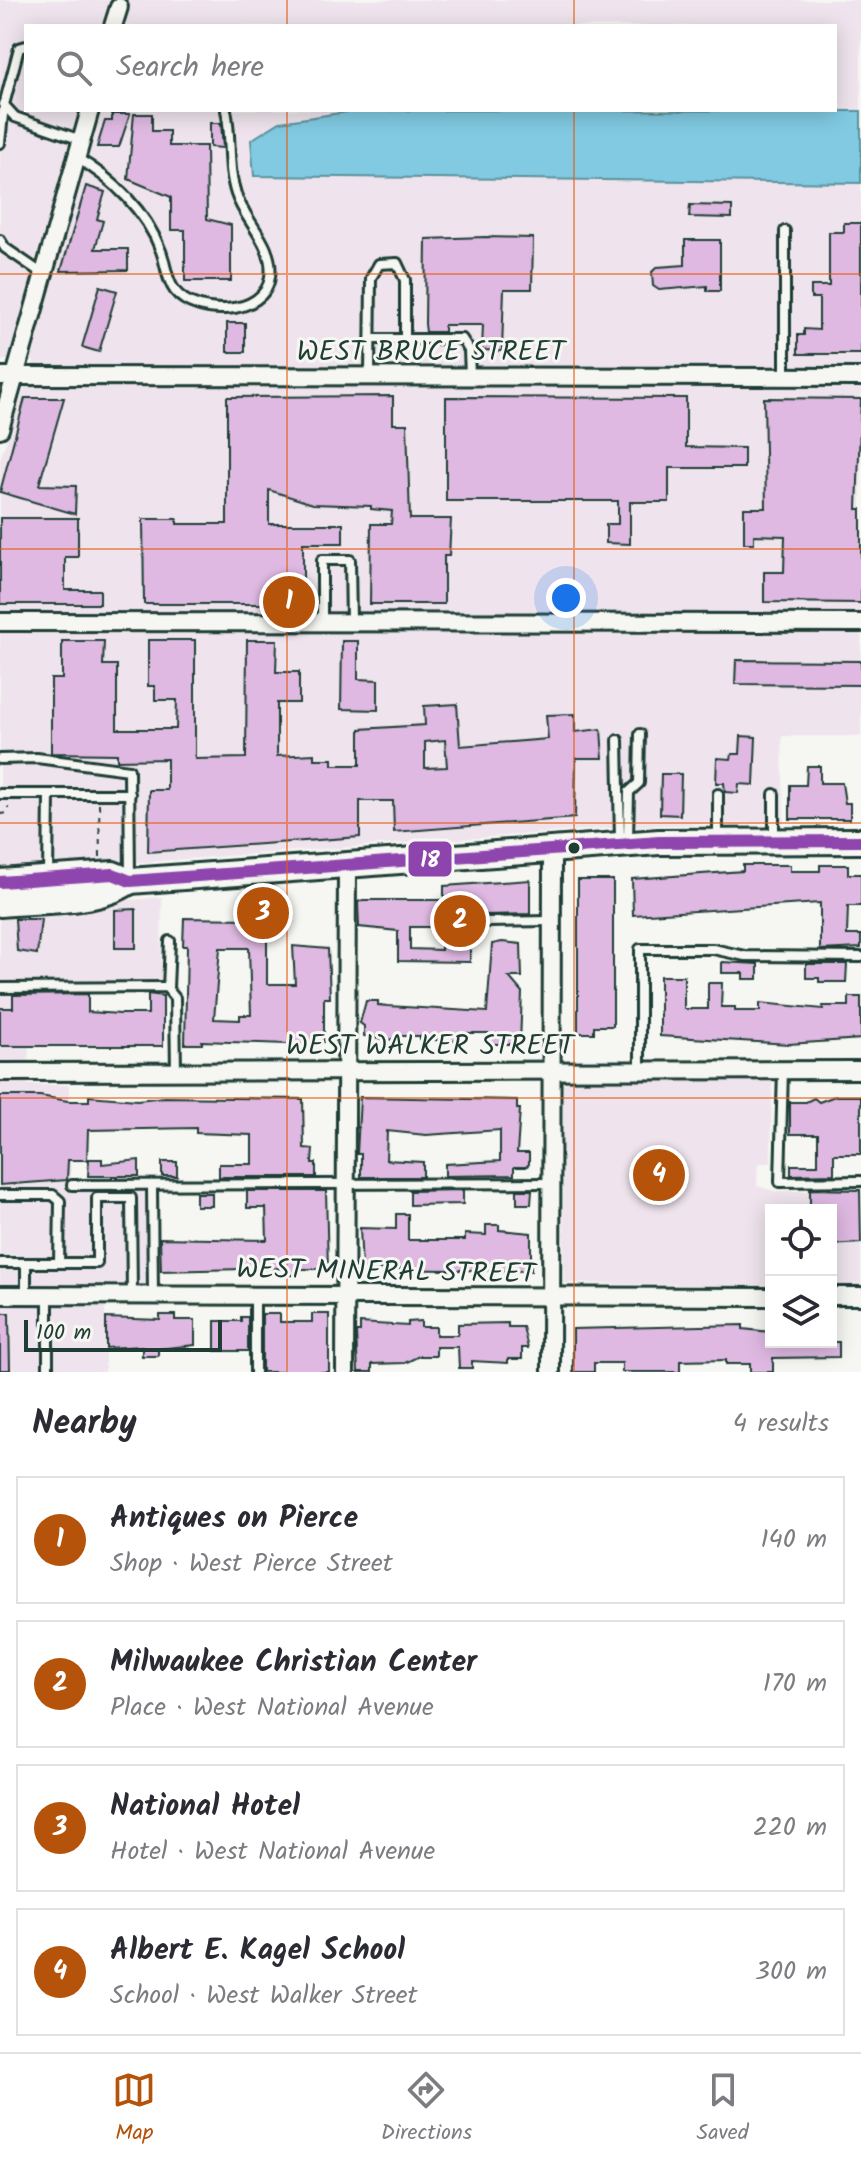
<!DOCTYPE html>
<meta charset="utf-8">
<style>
:root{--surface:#fff;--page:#f2f2f3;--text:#2b2b33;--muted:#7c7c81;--line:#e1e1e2;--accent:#b45309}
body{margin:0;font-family:Kalam,sans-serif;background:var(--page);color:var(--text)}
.controls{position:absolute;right:24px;bottom:24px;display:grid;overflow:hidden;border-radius:0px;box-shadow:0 4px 20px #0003}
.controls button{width:72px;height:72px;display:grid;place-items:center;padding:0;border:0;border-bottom:2px solid var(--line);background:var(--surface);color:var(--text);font:40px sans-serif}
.scale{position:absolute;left:24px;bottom:20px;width:198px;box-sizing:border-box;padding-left:8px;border:4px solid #1f3d34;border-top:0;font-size:22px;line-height:28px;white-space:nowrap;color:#1f3d34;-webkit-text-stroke:6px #f6f6f2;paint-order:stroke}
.you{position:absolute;left:566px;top:598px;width:28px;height:28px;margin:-20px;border:6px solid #fff;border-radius:50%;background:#1a73e8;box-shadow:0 0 0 12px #1a73e833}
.badge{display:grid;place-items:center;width:52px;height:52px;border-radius:50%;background:var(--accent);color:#fff;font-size:26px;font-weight:700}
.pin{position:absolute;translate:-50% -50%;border:4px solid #fff;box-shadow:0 2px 8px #0006}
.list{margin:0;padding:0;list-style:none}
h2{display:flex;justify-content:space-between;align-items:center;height:104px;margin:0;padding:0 32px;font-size:34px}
h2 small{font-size:26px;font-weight:400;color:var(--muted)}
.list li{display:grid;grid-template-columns:52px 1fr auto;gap:24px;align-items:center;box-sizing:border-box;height:128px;margin:0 16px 16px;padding:0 16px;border:2px solid var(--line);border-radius:0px}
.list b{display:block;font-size:30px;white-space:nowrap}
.list p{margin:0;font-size:26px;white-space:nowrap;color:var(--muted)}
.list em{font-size:26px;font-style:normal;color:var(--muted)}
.icon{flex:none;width:44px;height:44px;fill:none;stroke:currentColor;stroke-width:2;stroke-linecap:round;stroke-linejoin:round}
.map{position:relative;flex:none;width:861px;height:1372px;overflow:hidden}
.search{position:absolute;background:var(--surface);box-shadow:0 4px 20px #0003;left:24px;right:24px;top:24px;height:88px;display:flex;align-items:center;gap:20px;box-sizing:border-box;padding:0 28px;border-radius:0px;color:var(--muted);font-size:30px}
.sheet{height:680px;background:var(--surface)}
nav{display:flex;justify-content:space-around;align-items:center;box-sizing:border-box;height:112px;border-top:2px solid var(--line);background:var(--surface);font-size:22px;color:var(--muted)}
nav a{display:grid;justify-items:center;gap:4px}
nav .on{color:var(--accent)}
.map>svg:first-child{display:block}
.built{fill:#efe4ed}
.water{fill:#81cae2;stroke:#5a929c;stroke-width:2}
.building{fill:#dfb9e2;stroke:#1f3d34;stroke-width:2;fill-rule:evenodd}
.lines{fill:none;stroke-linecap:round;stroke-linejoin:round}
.service-casing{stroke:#1f3d34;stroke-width:14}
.minor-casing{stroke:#1f3d34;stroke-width:22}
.primary-casing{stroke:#1f3d34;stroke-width:30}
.path{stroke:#1f3d34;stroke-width:2;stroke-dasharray:6 6;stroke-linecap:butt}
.service{stroke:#f6f6f2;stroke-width:8}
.minor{stroke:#f6f6f2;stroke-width:16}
.primary{stroke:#f6f6f2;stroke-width:24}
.bus-1-casing{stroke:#f6f6f2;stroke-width:18}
.bus-1{stroke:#8e44ad;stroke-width:12}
.grid{fill:none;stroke:#e8590c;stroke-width:2;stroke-opacity:0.55}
.bus-dot{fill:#1f3d34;stroke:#f6f6f2;stroke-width:3}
.labels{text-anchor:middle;stroke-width:6;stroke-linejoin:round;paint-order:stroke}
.street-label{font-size:28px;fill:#1f3d34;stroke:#f6f6f2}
.line-badge{stroke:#f6f6f2;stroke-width:3}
.badge-label{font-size:22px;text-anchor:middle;font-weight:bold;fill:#fff}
</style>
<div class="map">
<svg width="861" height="1372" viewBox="0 0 861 1372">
<rect width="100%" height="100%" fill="#f6f6f2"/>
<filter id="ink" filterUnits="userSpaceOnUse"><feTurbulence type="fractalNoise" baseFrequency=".0125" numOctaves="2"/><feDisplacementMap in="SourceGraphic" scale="16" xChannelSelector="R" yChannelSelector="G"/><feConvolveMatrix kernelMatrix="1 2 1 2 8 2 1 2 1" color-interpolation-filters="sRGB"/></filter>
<g filter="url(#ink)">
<g class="built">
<path d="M0,0H861V111L687,110H835V26H26V110H410L347,112L251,140L254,176L861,183V736H782L784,823L655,825L146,862L0,869V459L34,361L0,360Z"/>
<path d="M162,897L161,980L51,981L50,1012H29L28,1085H69L71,1190H149L148,1284H105V1372H0V912Z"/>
<path d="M772,1077L771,1163H758L757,1186L774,1191L861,1190V1286H831V1210H771V1286L564,1283L563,1084L573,1079Z"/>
</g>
<path class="water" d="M410,110L861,111V183L254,176L251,140L280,122L347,112Z"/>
<g class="building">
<path d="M112,114H130L119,147H97L105,121H112Z"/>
<path d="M134,114H152V131H169V146H206L207,219L231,225V281H185V230H171V197L128,179Z"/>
<path d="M210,123H221L223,148L210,147Z"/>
<path d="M86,186L105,192L97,219L103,221L95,249H128V270L61,271Z"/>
<path d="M690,205L732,206V218L689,217Z"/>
<path d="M844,223H861V354H798V335H804V329L819,330V298H811V286H829V232H844Z"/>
<path d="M485,237L533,238L532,289H504L502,351L482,350L483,325H444V332H426L425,324L426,239Z"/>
<path d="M685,240H720V291H707V286L659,290L653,286L652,272L657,267L685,265Z"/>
<path d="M100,286L117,291L99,352L82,347Z"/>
<rect x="227" y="323" width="18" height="29"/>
<path d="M393,396V424H407L410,519H451L449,556H444V604H370L371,524H391L392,511L371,509V506L313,504L269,490V524H343V543H303V604H144L143,519H177V524H227V397Z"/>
<path d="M446,397L686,398V447L744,448V468H669V502H630V544L606,543V524H618V501H446Z"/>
<path d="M25,398H64L39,485L76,486L75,514L0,492Z"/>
<path d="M764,398L861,399L857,509H861V603L764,602V572H784L785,536L754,535V543H744V508H766Z"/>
<path d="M0,518H78V557H65V590H100V604H0Z"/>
<path d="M148,640H195V759L246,758L247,640H277L276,672H299V703H277V756L314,754V759H332V765H360V729L425,725L424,706L457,704L460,746L548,739L546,715L575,714V732L601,729L603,758H576L575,818L394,832L393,801H360V837L148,852L149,790H167V759L117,760V754L51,753V679H62V641H104L103,665H117V729H176L177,700H155V686H148ZM445,740L447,767L425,768V742Z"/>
<path d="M342,641H358V679L378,680V710L341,709Z"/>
<path d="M736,660L861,661V685L735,684Z"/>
<path d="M741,736L756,737L754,785L739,784L738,793L725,792L724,783H716L717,758L731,759L732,754H740Z"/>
<path d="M807,766H820V783H842L845,803H850V819H790V785H806Z"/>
<path d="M661,774H681L680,815L660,814Z"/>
<path d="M743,865H790V871H820V865H848V874H861V906H848L847,935H861V948L820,950V903L633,915L632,879L743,871Z"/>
<path d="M530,880V914L485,915L480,916V925H470V962L398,961V931L359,927L358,902L363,900H444V886ZM410,927H441V950L410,949Z"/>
<path d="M578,880H613V1026H594V1033H578Z"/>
<path d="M249,902H277V919H267V984H295L293,946L328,949L330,998H324V1042H316V1045L202,1041V1044H185L187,946H183L184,918L249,919ZM220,948H249L251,1015H240V1020L214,1019Z"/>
<path d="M136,909V948H115V910Z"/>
<path d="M15,919H41L37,954L17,951Z"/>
<path d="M502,942L521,944L522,977H509L522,992L520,1044H488V1033H467V1040L451,1041L420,1039V1036H401L389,1040L364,1036V1026L360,1023L366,1001H378V1005L388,1006L487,1012L492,944Z"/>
<path d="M722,962L758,964V979H743V973H722Z"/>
<path d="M806,964H847L846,982H819V978H806Z"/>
<path d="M660,976H684V1009H708V983H722L721,1007H735V1011H760V1003L823,1009V1006H849V997H861V1039L789,1044L660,1036Z"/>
<path d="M88,994V1012L121,1014H148V994L163,996V1046H0V1008H13V995Z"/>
<path d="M0,1096H40L68,1101H89V1096L137,1100L165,1097L303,1099L304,1148L313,1149L312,1163H316V1177H219V1164H252V1135L196,1133V1128L88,1130L87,1160H68L67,1180L0,1185Z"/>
<path d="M835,1096H861V1154H834V1174L791,1175V1165H818V1134H790V1102H806L814,1098L819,1102Z"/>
<path d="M360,1097L517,1100V1109H520L517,1153H529V1164L526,1167H514V1175L445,1176V1164L500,1161V1130L426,1135L387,1131L386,1160L423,1162V1177H361V1154H357Z"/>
<path d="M89,1159H102V1164L139,1160V1176H88Z"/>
<rect x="162" y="1162" width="15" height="14"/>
<path d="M810,1189L860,1190L861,1243L831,1245V1210H810Z"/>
<path d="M463,1190V1204L410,1205V1191Z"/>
<path d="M517,1190H532L531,1204H517Z"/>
<path d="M247,1191H326L328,1269H297V1275H285V1268L161,1271L160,1238L267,1240L266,1208H247Z"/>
<rect x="196" y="1193" width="16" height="13"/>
<path d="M396,1214H408V1240H465V1234L486,1235V1225H499V1230L531,1233V1271L362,1269L360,1228L396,1229Z"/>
<path d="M0,1313H9L10,1370H0Z"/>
<path d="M262,1314H280V1322H312V1314H329V1372H262Z"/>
<path d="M160,1315H175V1320H195V1345L158,1349V1356H142V1346L106,1348V1318L160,1320Z"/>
<path d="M241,1317H248V1351H215V1321H241Z"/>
<path d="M421,1321V1327H436V1335H458V1324L508,1323V1327H523L528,1348H522V1359H508V1363L472,1361V1368H459L458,1347H436V1356H419L405,1363L372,1364V1372H358L356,1332H360V1323L408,1326V1322Z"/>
<path d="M743,1325V1329L770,1332V1342H839V1357L773,1358V1372H750V1364H726V1360L680,1361V1372H622V1363H594V1372H573V1329Z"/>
</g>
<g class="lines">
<g class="service-casing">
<g id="service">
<path d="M26,46L19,48L4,105L15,117L81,140"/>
<path d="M0,143L4,105"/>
<path d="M77,158C113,179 146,211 161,251C166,264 166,279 175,291C195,317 265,317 270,277C275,245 245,222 236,194C227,167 232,138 226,110"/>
<path d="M785,231V377"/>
<path d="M0,240L5,248L43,274"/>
<path d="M405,339H462L469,350L470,376"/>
<path d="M370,376L371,278L379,264L397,263L405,280V339H370"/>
<path d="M322,623V560H350L351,622"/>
<path d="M618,740L620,840"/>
<path d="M0,759L37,758L129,770L130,876"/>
<path d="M0,794H130"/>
<path d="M774,837V794"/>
<path d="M628,840L629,792L639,783L640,734"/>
<path d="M718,840V794"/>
<path d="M48,876L49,794"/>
<path d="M486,922L551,921"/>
<path d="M0,988L166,987L175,998L176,1071"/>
<path d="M168,988L170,941"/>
<path d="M783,1069L780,1182L861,1181"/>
<path d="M640,1070V949H713L745,956L861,957"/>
<path d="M72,1185L550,1183"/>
<path d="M152,1185L153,1295"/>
<path d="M0,1195H53L60,1201L59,1263"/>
<path d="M0,1263H97V1198H131L132,1295"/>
<path d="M26,1263V1294"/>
<path d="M48,1372V1295"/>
<path d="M255,1372V1295"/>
</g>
</g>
<g class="minor-casing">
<g id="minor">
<path d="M113,26L119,7"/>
<path d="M0,376L861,377"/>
<path d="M0,429L90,110"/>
<path d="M0,622L861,623"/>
<path d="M0,1072L861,1070"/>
<path d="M0,1295L771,1297"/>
<path d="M831,1296H861"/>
<path d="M345,1372L347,866"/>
<path d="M551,1372L552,850"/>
</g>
</g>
<g class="primary-casing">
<g id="primary">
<path d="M0,882L113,874L130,881L659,842L861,841"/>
<path d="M0,904C41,900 96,904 130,881"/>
</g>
</g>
<g class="path">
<path d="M99,803L100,857"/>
<path d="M0,814L8,813V807"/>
</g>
<use href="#service" class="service"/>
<use href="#minor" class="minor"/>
<use href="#primary" class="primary"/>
<g class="bus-1-casing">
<path id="bus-1" d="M0,882L113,874L130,881L659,842L861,841"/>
</g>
<use href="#bus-1" class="bus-1"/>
</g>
</g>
<path class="grid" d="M287,0V26M574,0V26M287,110V1372M574,110V1372M0,274H861M0,549H861M0,823H861M0,1098H861"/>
<circle class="bus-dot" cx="574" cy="848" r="7"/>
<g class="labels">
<g class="street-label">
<text x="431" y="360">WEST BRUCE STREET</text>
<text x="430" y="1054">WEST WALKER STREET</text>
<text transform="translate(386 1270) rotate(1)" y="10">WEST MINERAL STREET</text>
</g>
</g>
<rect class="line-badge" x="407" y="840" width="46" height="38" rx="8" fill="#8e44ad"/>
<g class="badge-label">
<text x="430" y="867">18</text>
</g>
</svg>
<div class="controls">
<button><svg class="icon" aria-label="locate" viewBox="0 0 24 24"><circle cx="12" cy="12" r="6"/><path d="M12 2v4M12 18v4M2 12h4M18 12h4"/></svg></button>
<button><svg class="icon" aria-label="layers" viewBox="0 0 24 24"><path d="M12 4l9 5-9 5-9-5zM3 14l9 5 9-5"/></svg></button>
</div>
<div class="scale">100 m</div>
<div class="you"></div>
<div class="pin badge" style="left:289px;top:602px">1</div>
<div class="pin badge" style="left:460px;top:921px">2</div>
<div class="pin badge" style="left:263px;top:913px">3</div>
<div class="pin badge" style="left:659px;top:1175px">4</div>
<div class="search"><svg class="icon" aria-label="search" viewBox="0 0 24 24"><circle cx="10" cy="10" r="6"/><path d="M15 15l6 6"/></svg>Search here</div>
</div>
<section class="sheet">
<h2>Nearby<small>4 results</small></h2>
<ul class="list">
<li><span class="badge">1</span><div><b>Antiques on Pierce</b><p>Shop · West Pierce Street</p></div><em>140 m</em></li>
<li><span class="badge">2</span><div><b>Milwaukee Christian Center</b><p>Place · West National Avenue</p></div><em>170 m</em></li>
<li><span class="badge">3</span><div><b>National Hotel</b><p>Hotel · West National Avenue</p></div><em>220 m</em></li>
<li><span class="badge">4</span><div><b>Albert E. Kagel School</b><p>School · West Walker Street</p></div><em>300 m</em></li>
</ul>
</section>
<nav>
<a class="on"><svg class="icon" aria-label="map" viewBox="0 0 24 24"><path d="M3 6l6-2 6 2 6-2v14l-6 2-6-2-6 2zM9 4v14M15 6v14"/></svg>Map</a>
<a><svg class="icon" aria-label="directions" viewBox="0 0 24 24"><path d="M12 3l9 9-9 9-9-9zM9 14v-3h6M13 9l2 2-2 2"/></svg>Directions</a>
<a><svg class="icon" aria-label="saved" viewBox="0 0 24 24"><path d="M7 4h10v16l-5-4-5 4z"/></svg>Saved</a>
</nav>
